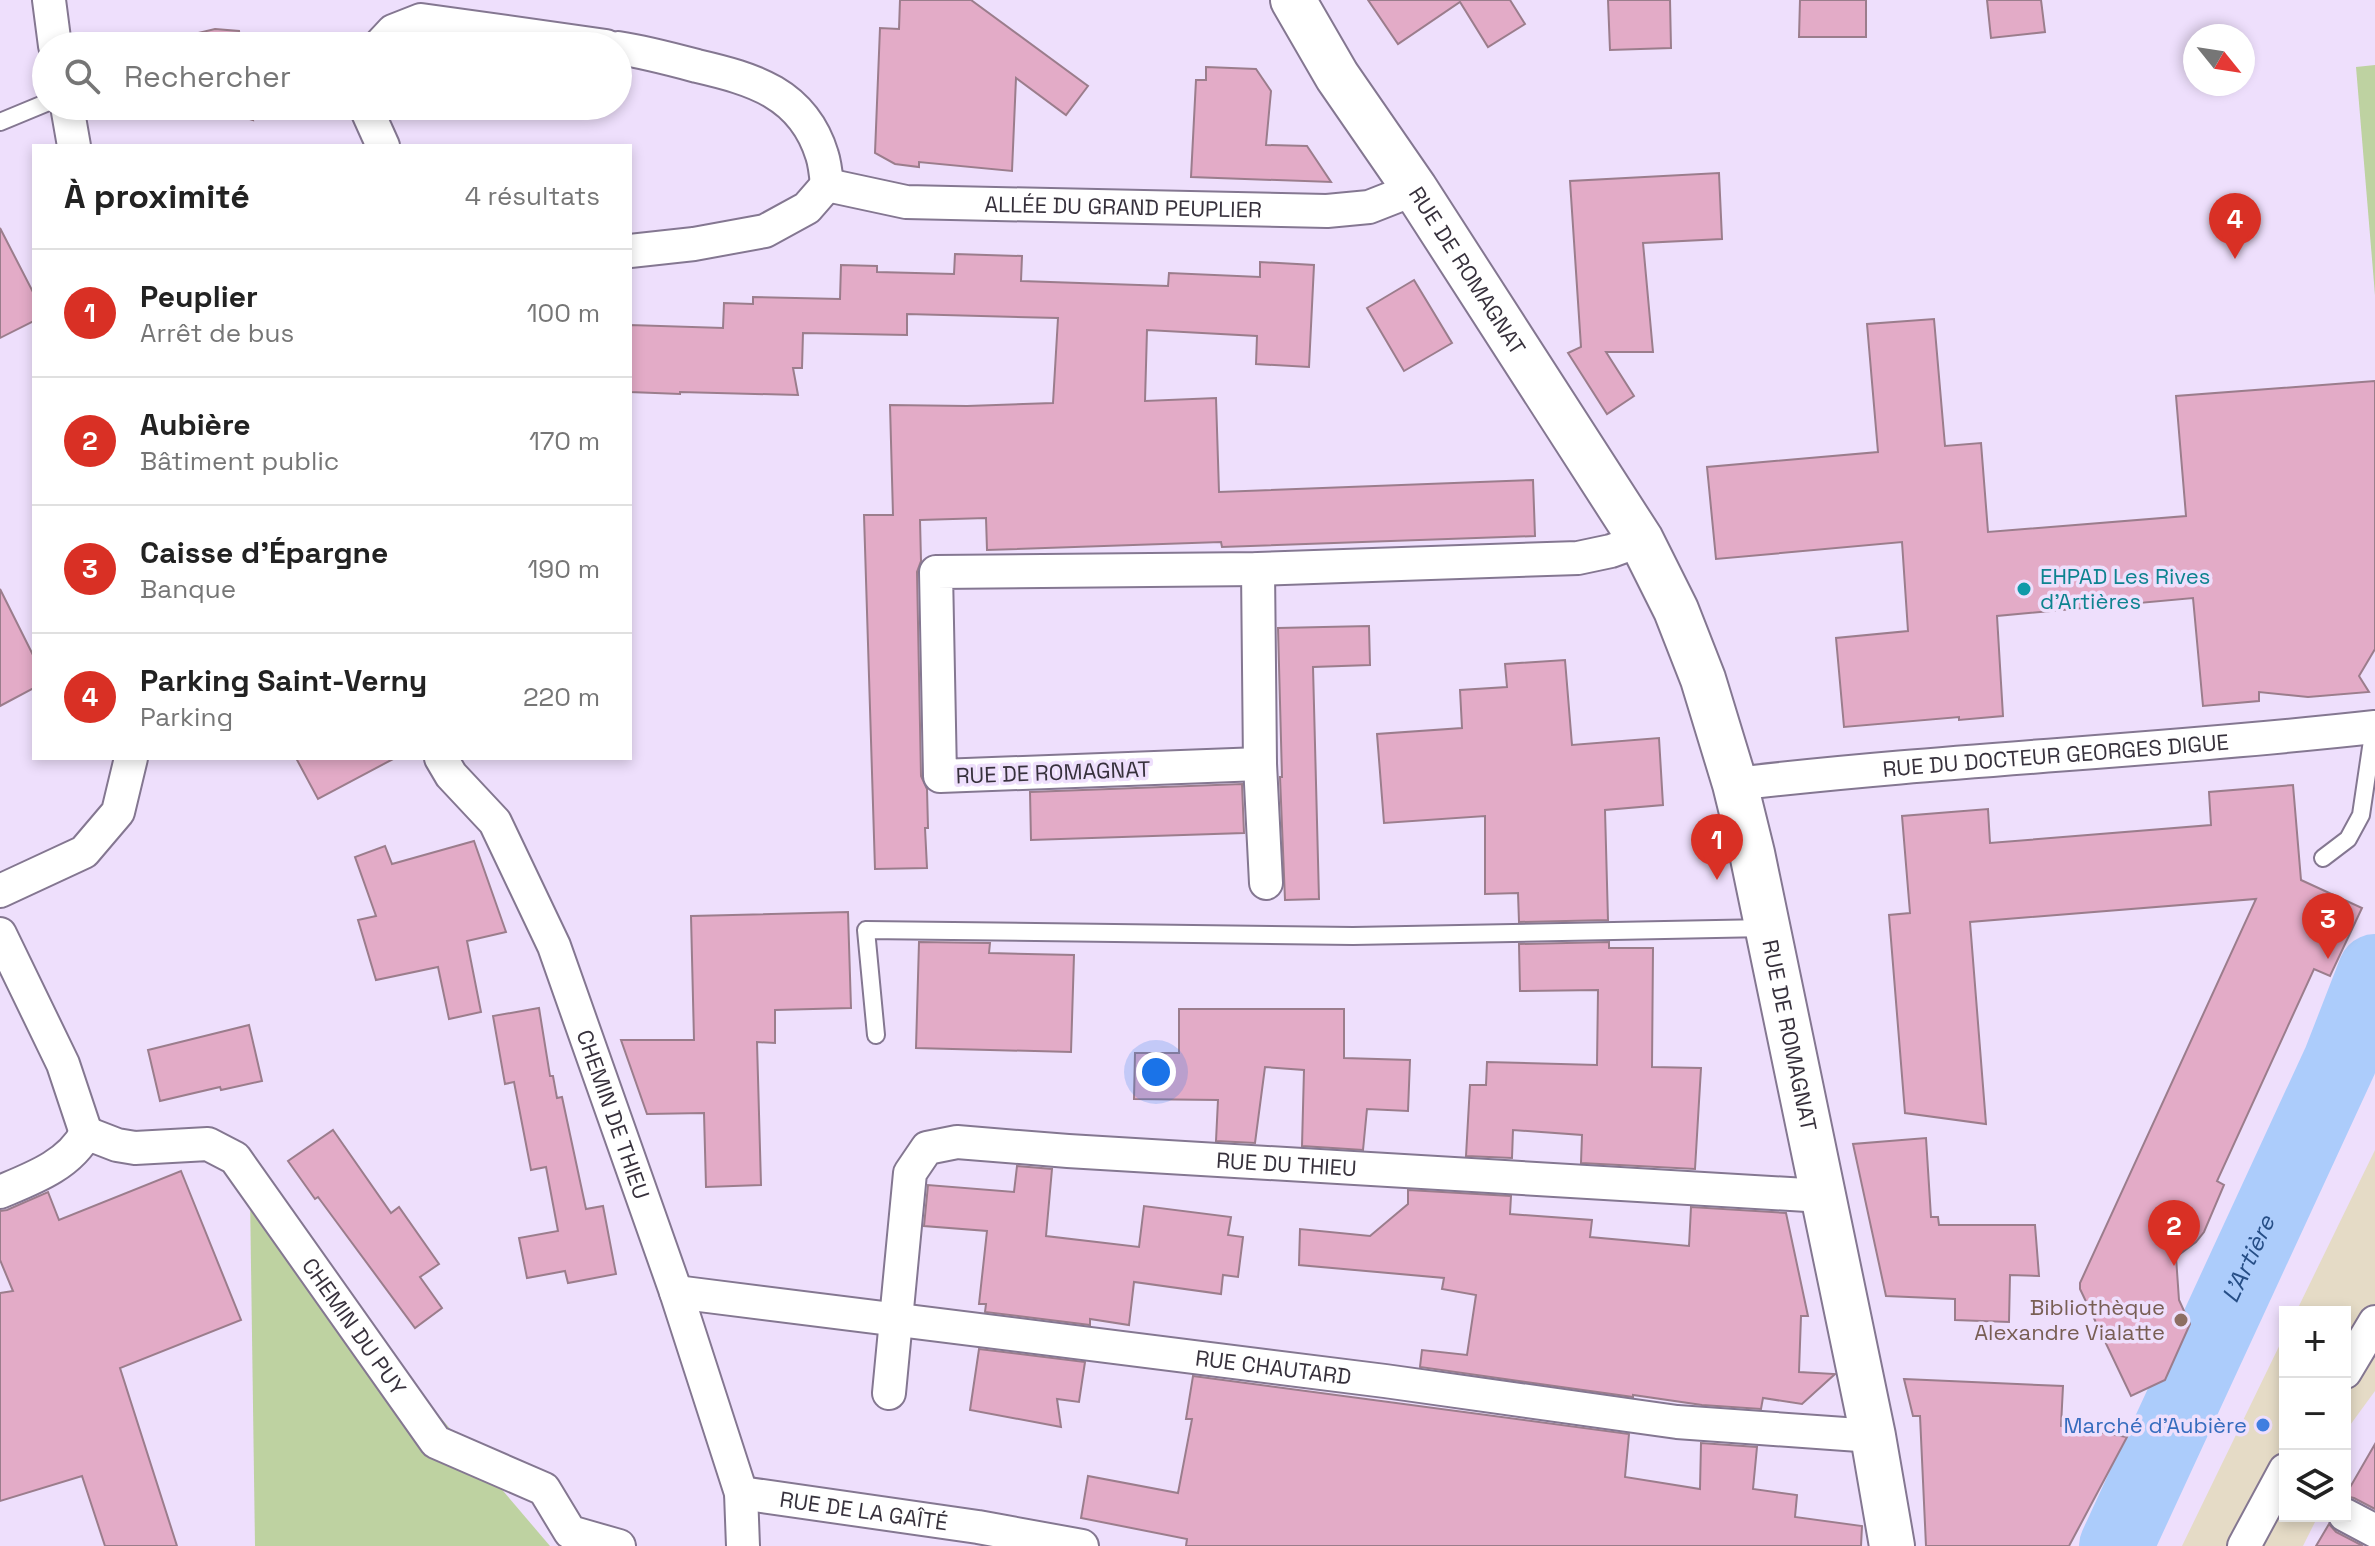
<!DOCTYPE html>
<html lang="fr">
<meta charset="utf-8">
<style>
:root{--surface:#fff;--page:#f6f6f6;--text:#222;--muted:#767676;--line:#e0e0e0;--accent:#d93025}
body{margin:0;font-family:"Space Grotesk",sans-serif;background:var(--page);color:var(--text)}
.controls{position:absolute;right:24px;bottom:24px;display:grid;overflow:hidden;border-radius:0px;box-shadow:0 4px 12px #0003}
.controls button{width:72px;height:72px;display:grid;place-items:center;padding:0;border:0;border-bottom:2px solid var(--line);background:var(--surface);color:var(--text);font:40px sans-serif}
.compass{position:absolute;left:2183px;top:24px;width:72px;height:72px;border-radius:50%;background:var(--surface);box-shadow:0 4px 12px #0003;rotate:120deg}
.you{position:absolute;left:1156px;top:1072px;width:28px;height:28px;margin:-20px;border:6px solid #fff;border-radius:50%;background:#1a73e8;box-shadow:0 0 0 12px #1a73e833}
.badge{display:grid;place-items:center;width:52px;height:52px;border-radius:50%;background:var(--accent);color:#fff;font-size:26px;font-weight:700}
.pin{position:absolute;translate:-50% -66px;filter:drop-shadow(0 2px 4px #0008)}
.pin::after{content:'';position:absolute;top:42px;width:28px;height:24px;background:inherit;clip-path:polygon(0 0,100% 0,50% 100%)}
.list{margin:0;padding:0;list-style:none}
h2{display:flex;justify-content:space-between;align-items:center;height:104px;margin:0;padding:0 32px;font-size:34px}
h2 small{font-size:26px;font-weight:400;color:var(--muted)}
.list li{display:grid;grid-template-columns:52px 1fr auto;gap:24px;align-items:center;box-sizing:border-box;height:128px;padding:0 32px;border-top:2px solid var(--line)}
.list b{display:block;font-size:30px;white-space:nowrap}
.list p{margin:0;font-size:26px;white-space:nowrap;color:var(--muted)}
.list em{font-size:26px;font-style:normal;color:var(--muted)}
.icon{flex:none;width:44px;height:44px;fill:none;stroke:currentColor;stroke-width:2;stroke-linecap:round;stroke-linejoin:round}
.map{position:relative;flex:none;width:2375px;height:1546px;overflow:hidden}
.search{position:absolute;background:var(--surface);box-shadow:0 4px 12px #0003;left:32px;top:32px;width:600px;height:88px;display:flex;align-items:center;gap:20px;box-sizing:border-box;padding:0 28px;border-radius:44px;color:var(--muted);font-size:30px}
.panel{position:absolute;background:var(--surface);box-shadow:0 4px 12px #0003;left:32px;top:144px;width:600px;height:616px;border-radius:0px}
.map>svg:first-child{display:block}
.commercial{fill:#e5dbc6}
.green{fill:#bed2a1}
.lines{fill:none;stroke-linecap:round;stroke-linejoin:round}
.river{stroke:#acccfb;stroke-width:74}
.building{fill:#e3abc7;stroke:#9b7d8c;stroke-width:2}
.lane-casing{stroke:#847791;stroke-width:20}
.street-casing{stroke:#847791;stroke-width:36}
.secondary-casing{stroke:#847791;stroke-width:48}
.lane{stroke:#fff;stroke-width:16}
.street{stroke:#fff;stroke-width:32}
.secondary{stroke:#fff;stroke-width:44}
.culture-dot{fill:#0f9aa8;stroke:#eedffc;stroke-width:3}
.education-dot{fill:#8d6e63;stroke:#eedffc;stroke-width:3}
.shop-dot{fill:#3f7fe0;stroke:#eedffc;stroke-width:3}
.labels{text-anchor:middle;stroke-width:7;stroke-linejoin:round;paint-order:stroke}
.street-label{font-size:22px;fill:#37313c;stroke:#eedffc}
.culture-label{font-size:22px;fill:#0d838f;stroke:#eedffc;text-anchor:start}
.education-label{font-size:22px;fill:#785e54;stroke:#eedffc;text-anchor:end}
.shop-label{font-size:22px;fill:#366cbe;stroke:#eedffc;text-anchor:end}
.water-label{font-size:24px;font-style:italic;fill:#264e86;stroke:#eedffc}
</style>
<div class="map">
<svg width="2375" height="1546" viewBox="0 0 2375 1546">
<rect width="100%" height="100%" fill="#eedffc"/>
<g class="commercial">
<path d="M2375,1150V1391L2345,1432V1312H2296Z"/>
<path d="M2285,1334V1516H2318L2303,1546H2182Z"/>
</g>
<g class="green">
<path d="M2375,65V295L2356,67Z"/>
<path d="M250,1194L550,1546H255Z"/>
</g>
<g class="lines">
<path class="river" id="s1" d="M2116,1546L2340,1061L2375,971"/>
</g>
<g class="building">
<path d="M900,0H971L1088,86L1066,115L1016,78L1012,171L919,162V167L895,164L875,153L880,28L899,29Z"/>
<path d="M1368,0H1510L1525,24L1488,47L1460,2L1398,44Z"/>
<path d="M1608,0H1670L1671,48L1610,50Z"/>
<path d="M1800,0H1866V37H1799Z"/>
<path d="M1987,0H2041L2045,32L1991,38Z"/>
<path d="M215,29L239,31L241,46H198V33Z"/>
<path d="M1206,67L1256,69L1271,91L1266,145L1307,146L1331,182L1191,177L1196,80H1206Z"/>
<path d="M210,106H251L253,120L210,107Z"/>
<path d="M1719,173L1722,239L1643,243L1653,352H1606L1634,396L1607,414L1568,353L1581,347L1570,181Z"/>
<path d="M0,228L34,294V321L0,338Z"/>
<path d="M955,254L1022,256L1021,281L1168,286L1169,273L1260,277V262L1314,265L1309,367L1256,364L1257,336L1147,330L1145,401L1216,398L1219,492L1533,480L1535,536L1222,547L1221,542L987,550L986,518L920,520L921,561L917,572L921,776L927,789L928,828H925L927,868L875,869L864,515H893L890,405L967,406L1053,403L1058,318L907,314V335L803,333L802,368H793L798,395L680,392V394L630,392V325L723,328L724,303L753,304V297L840,299L841,265L877,266V272L954,274Z"/>
<path d="M1414,280L1452,343L1404,371L1367,308Z"/>
<path d="M1934,319L1945,446L1981,443L1988,532L2186,516L2176,396L2375,381V649L2359,676L2369,692L2308,697L2259,692V701L2203,706L2193,598L1997,616L2003,716L1959,720V717L1844,727L1836,638L1908,631L1902,542L1716,559L1707,467L1878,452L1867,324Z"/>
<path d="M0,589L34,657V688L0,706Z"/>
<path d="M1369,626L1370,665L1313,667L1319,899L1285,900L1280,777H1282L1278,628Z"/>
<path d="M1565,660L1572,745L1659,738L1663,805L1605,810L1608,920L1519,922L1518,893L1485,894V816L1384,823L1377,734L1462,728L1460,690L1507,687L1505,664Z"/>
<path d="M296,758H395L318,799Z"/>
<path d="M1242,784L1244,833L1031,840L1030,792Z"/>
<path d="M2293,785L2301,880L2362,908L2330,976L2314,969L2217,1181L2224,1185L2204,1232L2196,1242L2176,1257L2179,1300L2190,1324L2165,1380L2131,1396L2080,1289V1283L2256,899L1970,922L1986,1124L1905,1113L1889,915L1910,913L1902,816L1988,809L1990,843L2211,825L2209,792Z"/>
<path d="M474,841L506,932L467,941L481,1012L449,1019L438,967L376,980L358,920L376,916L355,857L385,846L392,864Z"/>
<path d="M848,912L851,1008L775,1010V1043L757,1042L761,1185L706,1187L704,1113L647,1114L621,1040H694L691,916Z"/>
<path d="M919,942L990,943L989,953L1074,955L1071,1052L916,1048Z"/>
<path d="M1609,942V948H1653L1652,1067L1701,1068L1695,1169L1581,1163L1582,1135L1513,1130L1512,1158L1466,1156L1470,1085H1486L1487,1062L1597,1065L1598,990L1520,991L1519,944Z"/>
<path d="M539,1008L550,1076H553L557,1098L562,1097L586,1209L603,1206L616,1274L568,1283L565,1271L527,1278L519,1238L558,1231L546,1167L531,1170L514,1082L505,1084L493,1016Z"/>
<path d="M1179,1009H1344V1058L1410,1060L1408,1111L1367,1109L1363,1150L1302,1146L1304,1070L1265,1067L1255,1143L1216,1141L1218,1100L1134,1099L1135,1053H1179Z"/>
<path d="M249,1025L262,1081L221,1090L220,1087L160,1101L148,1050Z"/>
<path d="M333,1130L391,1213L399,1207L439,1264L420,1277L442,1308L415,1328L318,1197L315,1199L288,1161Z"/>
<path d="M1926,1138L1931,1217H1938L1939,1225H2035L2039,1276L2010,1275L2009,1322L1955,1320V1299L1886,1296L1853,1144Z"/>
<path d="M1017,1166L1052,1169L1046,1236L1139,1247L1144,1206L1231,1217L1228,1235L1243,1237L1238,1277L1223,1275L1221,1294L1134,1282L1129,1325L1090,1319V1325L985,1312L986,1304H979L987,1231L924,1226L928,1185L1014,1192Z"/>
<path d="M181,1171L241,1320L120,1368L177,1546H105L82,1476L0,1501V1293L13,1291L0,1260V1211L7,1210L48,1192L59,1220Z"/>
<path d="M1408,1190L1511,1196L1510,1214L1592,1220L1590,1237L1689,1246L1691,1207L1786,1213L1808,1316H1801L1799,1372L1835,1374L1802,1404L1763,1398L1761,1409L1702,1405L1633,1395V1397L1420,1367L1422,1350L1467,1355L1476,1295L1442,1289L1444,1278L1299,1265L1300,1229L1370,1236L1408,1204Z"/>
<path d="M979,1349L1085,1362L1079,1402L1057,1399L1061,1427L970,1410Z"/>
<path d="M1193,1376L1629,1434L1625,1477L1700,1489L1701,1443L1757,1447L1753,1489L1797,1495L1795,1517L1862,1526L1861,1546H1186L1187,1539L1081,1518L1088,1476L1178,1493L1192,1419H1186Z"/>
<path d="M1904,1379L2063,1386L2061,1426L2127,1437L2069,1546H1926L1920,1416H1913Z"/>
<path d="M2375,1444V1509L2354,1498L2345,1496Z"/>
<path d="M2329,1524L2336,1532L2363,1546H2316Z"/>
</g>
<g class="lines">
<g class="lane-casing">
<g id="lane">
<path d="M0,122L46,103"/>
<path d="M2323,858L2348,839L2361,815L2374,727"/>
<path d="M876,1035L866,930L1353,936L1767,928"/>
</g>
</g>
<g class="street-casing">
<g id="street">
<path d="M49,0L55,46"/>
<path d="M379,46L393,31L421,20L606,46"/>
<path d="M618,48C645,52 671,59 697,66C753,79 803,93 822,155C825,164 826,175 827,185"/>
<path d="M67,106L74,146"/>
<path d="M365,106L383,146"/>
<path id="s2" d="M827,185L906,202L1327,211L1369,207L1415,189"/>
<path d="M630,251L694,244L765,231L807,208L827,185"/>
<path d="M1258,569L1260,764L1266,883"/>
<path id="s3" d="M441,758L451,775L495,822L554,946L676,1292L741,1493L743,1546"/>
<path d="M1260,764L940,776L936,572L1258,569L1578,558L1611,551L1641,540"/>
<path id="s4" d="M1735,784C1948,759 2162,751 2375,727"/>
<path d="M0,891L84,852L118,812L131,758"/>
<path d="M0,934L63,1064L86,1133"/>
<path id="s5" d="M0,1192C31,1179 70,1165 86,1133L117,1145L135,1148L208,1144L235,1158L436,1442L544,1489L570,1532L619,1546"/>
<path id="s6" d="M676,1292L1385,1381L1677,1422L1873,1436"/>
<path d="M2345,1372L2375,1322"/>
<path id="s7" d="M889,1393L910,1173L927,1148L957,1142L1068,1151L1823,1196"/>
<path id="s8" d="M741,1493L978,1527L1082,1546"/>
<path d="M2345,1515L2375,1531"/>
<path d="M2244,1546L2285,1470"/>
</g>
</g>
<g class="secondary-casing">
<g id="secondary">
<path id="s9" d="M1293,0L1337,76L1415,189L1641,540L1676,610L1703,679L1735,784L1752,853L1873,1436L1892,1546"/>
</g>
</g>
<use href="#lane" class="lane"/>
<use href="#street" class="street"/>
<use href="#secondary" class="secondary"/>
</g>
<circle class="culture-dot" cx="2024" cy="589" r="8"/>
<circle class="education-dot" cx="2181" cy="1320" r="8"/>
<circle class="shop-dot" cx="2263" cy="1425" r="8"/>
<g class="labels">
<g class="street-label">
<text dy="8" stroke="none"><textPath href="#s2" startOffset="298">ALLÉE DU GRAND PEUPLIER</textPath></text>
<text dy="8" stroke="none"><textPath href="#s9" startOffset="322">RUE DE ROMAGNAT</textPath></text>
<text dy="8" stroke="none"><textPath href="#s4" startOffset="322">RUE DU DOCTEUR GEORGES DIGUE</textPath></text>
<text transform="translate(1053 772) rotate(-2)" y="8">RUE DE ROMAGNAT</text>
<text dy="8" stroke="none"><textPath href="#s9" startOffset="1162">RUE DE ROMAGNAT</textPath></text>
<text dy="8" stroke="none"><textPath href="#s3" startOffset="400">CHEMIN DE THIEU</textPath></text>
<text dy="8" stroke="none"><textPath href="#s7" startOffset="612">RUE DU THIEU</textPath></text>
<text dy="8" stroke="none"><textPath href="#s5" startOffset="468">CHEMIN DU PUY</textPath></text>
<text dy="8" stroke="none"><textPath href="#s6" startOffset="602">RUE CHAUTARD</textPath></text>
<text dy="8" stroke="none"><textPath href="#s8" startOffset="124">RUE DE LA GAÎTÉ</textPath></text>
</g>
<g class="culture-label">
<text x="2040" y="584">EHPAD Les Rives<tspan x="2040" dy="25">d'Artières</tspan></text>
</g>
<g class="education-label">
<text x="2165" y="1315">Bibliothèque<tspan x="2165" dy="25">Alexandre Vialatte</tspan></text>
</g>
<g class="shop-label">
<text x="2247" y="1433">Marché d'Aubière</text>
</g>
<g class="water-label">
<text dy="8" stroke="none"><textPath href="#s1" startOffset="316">L'Artière</textPath></text>
</g>
</g>
</svg>
<div class="controls">
<button>+</button>
<button>−</button>
<button><svg class="icon" aria-label="layers" viewBox="0 0 24 24"><path d="M12 4l9 5-9 5-9-5zM3 14l9 5 9-5"/></svg></button>
</div>
<svg class="compass" viewBox="-18 -18 36 36"><path d="M0-13l5 13h-10z" fill="#e53935"/><path d="M0 13l5-13h-10z" fill="#767676"/></svg>
<div class="you"></div>
<div class="pin badge" style="left:1717px;top:880px">1</div>
<div class="pin badge" style="left:2174px;top:1266px">2</div>
<div class="pin badge" style="left:2328px;top:959px">3</div>
<div class="pin badge" style="left:2235px;top:259px">4</div>
<div class="search"><svg class="icon" aria-label="search" viewBox="0 0 24 24"><circle cx="10" cy="10" r="6"/><path d="M15 15l6 6"/></svg>Rechercher</div>
<section class="panel">
<h2>À proximité<small>4 résultats</small></h2>
<ul class="list">
<li><span class="badge">1</span><div><b>Peuplier</b><p>Arrêt de bus</p></div><em>100 m</em></li>
<li><span class="badge">2</span><div><b>Aubière</b><p>Bâtiment public</p></div><em>170 m</em></li>
<li><span class="badge">3</span><div><b>Caisse d'Épargne</b><p>Banque</p></div><em>190 m</em></li>
<li><span class="badge">4</span><div><b>Parking Saint-Verny</b><p>Parking</p></div><em>220 m</em></li>
</ul>
</section>
</div>
